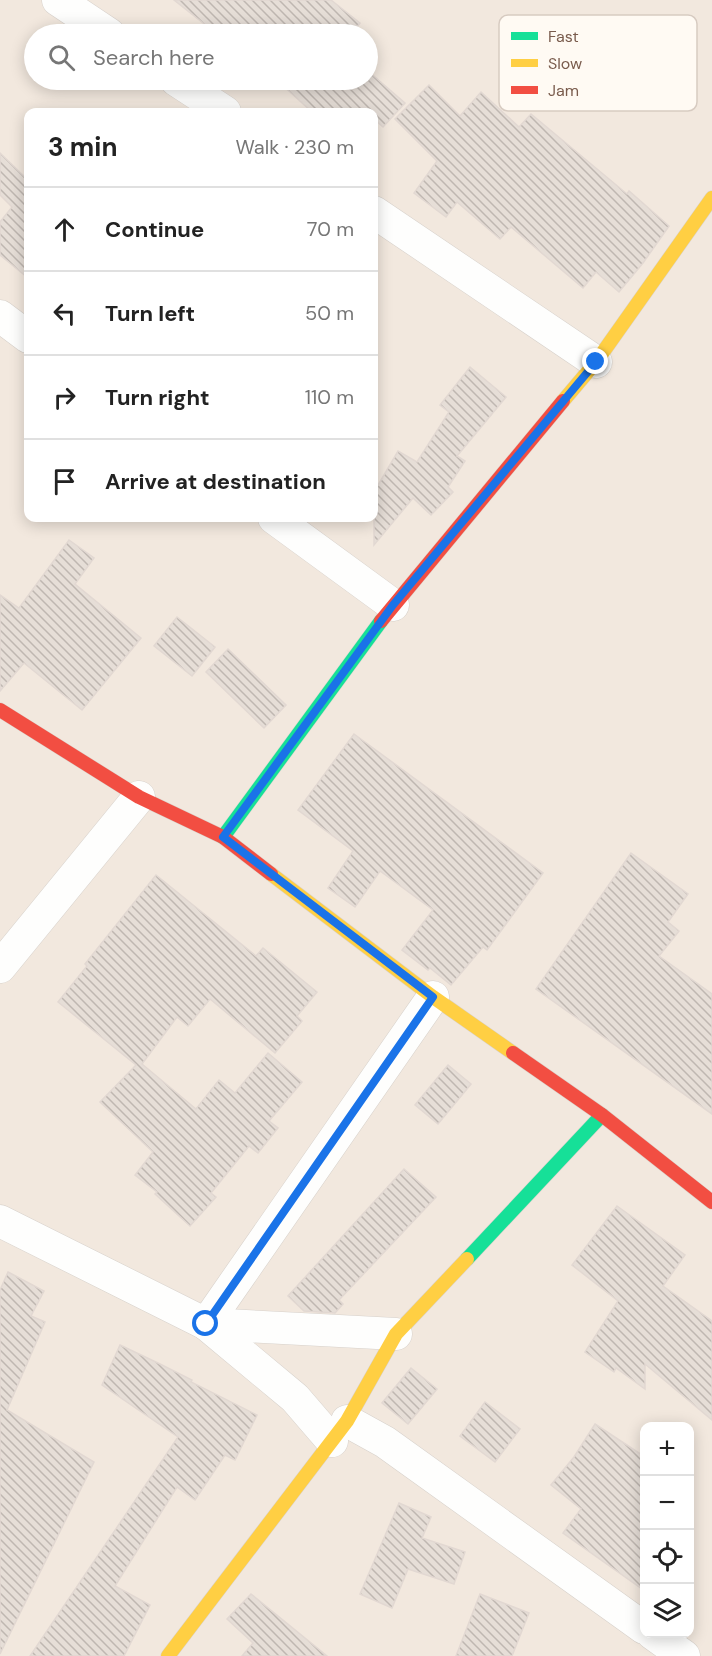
<!DOCTYPE html>
<meta charset="utf-8">
<style>
:root{--surface:#fff;--page:#f6f6f6;--text:#222;--muted:#767676;--line:#e0e0e0}
body{margin:0;font-family:"DM Sans",sans-serif;background:var(--page);color:var(--text)}
.controls{position:absolute;right:18px;bottom:18px;display:grid;overflow:hidden;border-radius:12px;box-shadow:0 3px 15px #0003}
.controls button{width:54px;height:54px;display:grid;place-items:center;padding:0;border:0;border-bottom:2px solid var(--line);background:var(--surface);color:var(--text);font:30px sans-serif}
.stop{position:absolute;width:18px;height:18px;margin:-14px;border:4px solid #1a73e8;border-radius:50%;background:#fff}
.stop.end{background:#1a73e8;border-color:#fff;box-shadow:0 2px 6px #0008}
.list{margin:0;padding:0;list-style:none}
h2{display:flex;justify-content:space-between;align-items:center;height:78px;margin:0;padding:0 24px;font-size:26px}
h2 small{font-size:20px;font-weight:400;color:var(--muted)}
.list li{display:grid;grid-template-columns:39px 1fr auto;gap:18px;align-items:center;box-sizing:border-box;height:84px;padding:0 24px;border-top:2px solid var(--line)}
.list b{display:block;font-size:22px;white-space:nowrap}
.list em{font-size:20px;font-style:normal;color:var(--muted)}
.icon{flex:none;width:33px;height:33px;fill:none;stroke:currentColor;stroke-width:2;stroke-linecap:round;stroke-linejoin:round}
.map{position:relative;flex:none;width:712px;height:1656px;overflow:hidden}
.search{position:absolute;background:var(--surface);box-shadow:0 3px 15px #0003;left:24px;top:24px;width:354px;height:66px;display:flex;align-items:center;gap:15px;box-sizing:border-box;padding:0 21px;border-radius:33px;color:var(--muted);font-size:22px}
.panel{position:absolute;background:var(--surface);box-shadow:0 3px 15px #0003;left:24px;top:108px;width:354px;height:414px;border-radius:12px}
.map>svg:first-child{display:block}
.residential{fill:#f2e8de;fill-rule:evenodd}
.building{fill:url(#building-back-hatch);stroke:#e2d8d2;stroke-width:1.5}
.lines{fill:none;stroke-linecap:round;stroke-linejoin:round}
.street-casing{stroke:#d7d1cb;stroke-width:33}
.fast-casing{stroke:#d9d2cb;stroke-width:15}
.slow-casing{stroke:#d9d2cb;stroke-width:15}
.jam-casing{stroke:#d9d2cb;stroke-width:15}
.street{stroke:#fefefd;stroke-width:32}
.fast{stroke:#16e098;stroke-width:14}
.slow{stroke:#ffcf43;stroke-width:14}
.jam{stroke:#f24e42;stroke-width:14}
.route{stroke:#1a73e8;stroke-width:8}
.key{fill:#fffaf3;stroke:#d7cbc1;stroke-width:1.5}
.key-label{font-size:16px;fill:#7a5c4d}
</style>
<div class="map">
<svg width="712" height="1656" viewBox="0 0 712 1656">
<defs>
<pattern id="building-back-hatch" width="6" height="6" patternUnits="userSpaceOnUse" patternTransform="scale(1.5)"><rect width="6" height="6" fill="#e6ded7"/><path d="M-1 5l2 2M0 0l6 6M5-1l2 2" fill="none" stroke="#bfb7b1"/></pattern>
</defs>
<rect width="100%" height="100%" fill="#f9f5f0"/>
<path class="residential" d="M0,0H712V1656H0ZM34,34H368V80H34ZM28,112H374V518H28ZM644,1426H690V1634H644Z"/>
<g class="building">
<path d="M174,0H331L360,23L351,34H217Z"/>
<path d="M368,71L405,103L383,127L374,119V112H312L277,80H368Z"/>
<path d="M429,85L460,116L481,92L519,127L531,114L627,194L629,191L669,226L643,263L619,292L596,272L583,288L511,227L500,239L457,202L446,217L414,193L437,161L395,119Z"/>
<path d="M0,153L28,180V278L0,255V222L12,207L0,195Z"/>
<path d="M470,367L506,397L457,456L465,461L448,487L453,492L431,515L413,498L374,545V492L398,451L417,462L449,412L440,405Z"/>
<path d="M69,540L94,558L75,584L141,638L82,710L24,663L0,691V595L19,608Z"/>
<path d="M177,617L215,647L192,676L154,646Z"/>
<path d="M228,649L286,705L264,728L206,672Z"/>
<path d="M354,734L543,873L487,950L483,947L451,985L430,968L428,970L402,950L433,910L380,871L355,907L328,888L353,851L298,810Z"/>
<path d="M631,853L688,894L668,922L679,931L659,956L712,994V1114L536,989Z"/>
<path d="M156,875L256,956L263,948L317,992L297,1016L302,1021L275,1053L210,999L188,1026L177,1017L142,1064L196,1109L219,1080L235,1093L268,1053L302,1082L269,1121L278,1128L258,1153L249,1146L211,1193L216,1197L190,1226L155,1194L157,1192L135,1175L153,1152L100,1102L136,1065L58,1002L87,966L85,964Z"/>
<path d="M448,1065L471,1084L438,1124L415,1105Z"/>
<path d="M404,1169L436,1197L339,1300L343,1304L335,1313L304,1311L288,1296Z"/>
<path d="M617,1206L685,1255L663,1286L712,1321V1420L645,1364V1389L616,1368L614,1372L585,1352L618,1301L572,1265Z"/>
<path d="M8,1272L44,1291L31,1316L45,1322L7,1410L94,1462L0,1654V1290Z"/>
<path d="M120,1345L160,1364L192,1380L191,1382L257,1415L235,1460L225,1455L195,1500L177,1487L115,1586L150,1605L124,1656H30L178,1437L102,1385Z"/>
<path d="M411,1368L437,1389L408,1424L382,1403Z"/>
<path d="M485,1402L520,1429L495,1462L460,1436Z"/>
<path d="M595,1424L645,1457V1591L563,1533L581,1509L551,1485L574,1457Z"/>
<path d="M399,1503L431,1517L422,1538L465,1552L454,1584L408,1569L392,1608L360,1594Z"/>
<path d="M251,1594L327,1656H242L253,1643L227,1619Z"/>
<path d="M480,1594L529,1613L512,1656H456Z"/>
</g>
<g class="lines">
<g class="street-casing">
<g id="street">
<path d="M58,0L109,34"/>
<path d="M176,80L225,112"/>
<path d="M374,212L596,362"/>
<path d="M0,316L28,337"/>
<path d="M274,518L393,605"/>
<path d="M0,967L139,797"/>
<path d="M0,1221L206,1324L295,1398L332,1441"/>
<path d="M206,1324L433,997"/>
<path d="M206,1324L396,1334"/>
<path d="M347,1421L385,1442L644,1628"/>
<path d="M653,1634L684,1656"/>
</g>
</g>
<g class="fast-casing">
<g id="fast">
<path d="M223,837L381,621"/>
<path d="M467,1259L602,1115"/>
</g>
</g>
<g class="slow-casing">
<g id="slow">
<path d="M563,401L596,362L712,198"/>
<path d="M271,874L433,997L513,1053"/>
<path d="M168,1656L347,1421L396,1334L467,1259"/>
</g>
</g>
<g class="jam-casing">
<g id="jam">
<path d="M381,621L563,401"/>
<path d="M0,710L139,797L223,837L271,874"/>
<path d="M513,1053L602,1115L712,1202"/>
</g>
</g>
<use href="#street" class="street"/>
<use href="#fast" class="fast"/>
<use href="#slow" class="slow"/>
<use href="#jam" class="jam"/>
</g>
<g class="lines">
<path class="route" d="M206,1324L433,997L223,837L393,605L596,362"/>
</g>
<rect x="499" y="15" width="198" height="96" rx="9" class="key"/>
<rect x="511" y="32" width="27" height="8" fill="#16e098"/>
<rect x="511" y="59" width="27" height="8" fill="#ffcf43"/>
<rect x="511" y="86" width="27" height="8" fill="#f24e42"/>
<g class="key-label">
<text x="548" y="42">Fast</text>
<text x="548" y="69">Slow</text>
<text x="548" y="96">Jam</text>
</g>
</svg>
<div class="controls">
<button>+</button>
<button>−</button>
<button><svg class="icon" aria-label="locate" viewBox="0 0 24 24"><circle cx="12" cy="12" r="6"/><path d="M12 2v4M12 18v4M2 12h4M18 12h4"/></svg></button>
<button><svg class="icon" aria-label="layers" viewBox="0 0 24 24"><path d="M12 4l9 5-9 5-9-5zM3 14l9 5 9-5"/></svg></button>
</div>
<div class="stop" style="left:206px;top:1324px"></div>
<div class="stop end" style="left:596px;top:362px"></div>
<div class="search"><svg class="icon" aria-label="search" viewBox="0 0 24 24"><circle cx="10" cy="10" r="6"/><path d="M15 15l6 6"/></svg>Search here</div>
<section class="panel">
<h2>3 min<small>Walk · 230 m</small></h2>
<ul class="list">
<li><svg class="icon" aria-label="ahead" viewBox="0 0 24 24"><path d="M12 20V5M6 11l6-6 6 6"/></svg><div><b>Continue</b></div><em>70 m</em></li>
<li><svg class="icon" aria-label="left" viewBox="0 0 24 24"><path d="M17 20v-9H6M10 6l-5 5 5 5"/></svg><div><b>Turn left</b></div><em>50 m</em></li>
<li><svg class="icon" aria-label="right" viewBox="0 0 24 24"><path d="M7 20v-9h11M14 6l5 5-5 5"/></svg><div><b>Turn right</b></div><em>110 m</em></li>
<li><svg class="icon" aria-label="arrive" viewBox="0 0 24 24"><path d="M6 21V4h12l-3 4 3 4H6"/></svg><div><b>Arrive at destination</b></div></li>
</ul>
</section>
</div>
